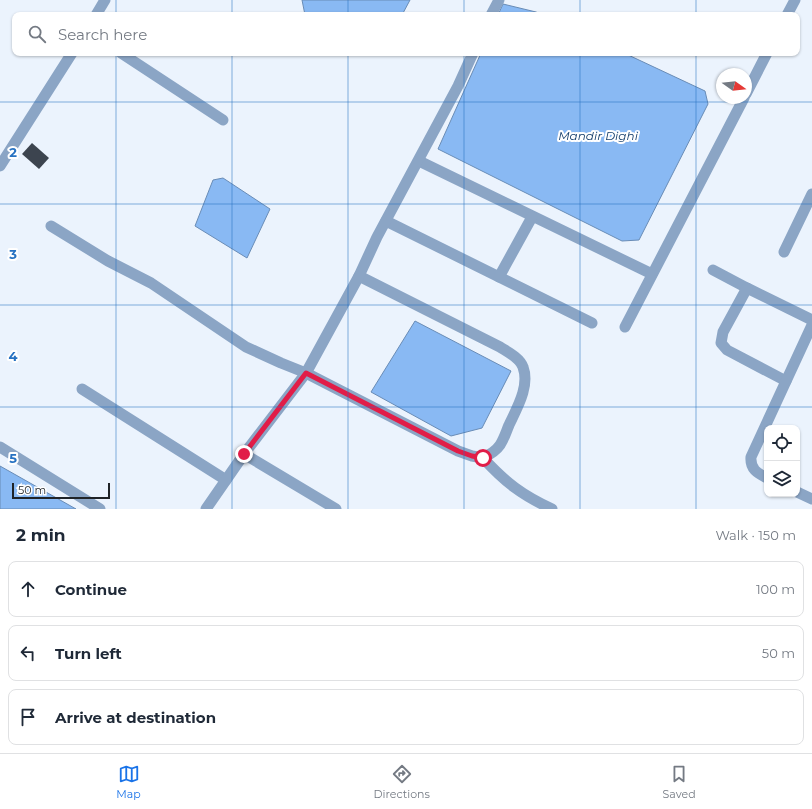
<!DOCTYPE html>
<meta charset="utf-8">
<style>
:root{--surface:#fff;--page:#f6f6f7;--text:#1f2937;--muted:#747a83;--line:#e0e1e3;--accent:#1a73e8}
body{margin:0;font-family:Montserrat,sans-serif;background:var(--page);color:var(--text)}
.controls{position:absolute;right:12px;bottom:12px;display:grid;overflow:hidden;border-radius:8px;box-shadow:0 1px 3px #0004}
.controls button{width:36px;height:36px;display:grid;place-items:center;padding:0;border:0;border-bottom:1px solid var(--line);background:var(--surface);color:var(--text);font:20px sans-serif}
.compass{position:absolute;left:716px;top:68px;width:36px;height:36px;border-radius:50%;background:var(--surface);box-shadow:0 1px 3px #0004;rotate:105deg}
.scale{position:absolute;left:12px;bottom:10px;width:98px;box-sizing:border-box;padding-left:4px;border:2px solid #1f2327;border-top:0;font-size:11px;line-height:14px;white-space:nowrap;color:#1f2327;-webkit-text-stroke:3px #fff;paint-order:stroke}
.stop{position:absolute;width:12px;height:12px;margin:-9px;border:3px solid #e11d48;border-radius:50%;background:#fff}
.stop.end{background:#e11d48;border-color:#fff;box-shadow:0 1px 4px #0008}
.list{margin:0;padding:0;list-style:none}
h2{display:flex;justify-content:space-between;align-items:center;height:52px;margin:0;padding:0 16px;font-size:17px}
h2 small{font-size:13px;font-weight:400;color:var(--muted)}
.list li{display:grid;grid-template-columns:26px 1fr auto;gap:12px;align-items:center;box-sizing:border-box;height:56px;margin:0 8px 8px;padding:0 8px;border:1px solid var(--line);border-radius:8px}
.list b{display:block;font-size:15px;white-space:nowrap}
.list em{font-size:13px;font-style:normal;color:var(--muted)}
.icon{flex:none;width:22px;height:22px;fill:none;stroke:currentColor;stroke-width:2;stroke-linecap:round;stroke-linejoin:round}
.map{position:relative;flex:none;width:812px;height:509px;overflow:hidden}
.search{position:absolute;background:var(--surface);box-shadow:0 1px 3px #0004;left:12px;right:12px;top:12px;height:44px;display:flex;align-items:center;gap:10px;box-sizing:border-box;padding:0 14px;border-radius:8px;color:var(--muted);font-size:15px}
.sheet{height:244px;background:var(--surface)}
nav{display:flex;justify-content:space-around;align-items:center;box-sizing:border-box;height:56px;border-top:1px solid var(--line);background:var(--surface);font-size:11px;color:var(--muted)}
nav a{display:grid;justify-items:center;gap:2px}
nav .on{color:var(--accent)}
.map>svg:first-child{display:block}
.water{fill:#89b9f3;stroke:#698cb6}
.building{fill:#3c444f}
.lines{fill:none;stroke-linecap:round;stroke-linejoin:round}
.street{stroke:#8ba5c5;stroke-width:11}
.route{stroke:#e11d48;stroke-width:5}
.grid{fill:none;stroke:#2772c2;stroke-width:1;stroke-opacity:0.55}
.labels{text-anchor:middle;stroke-width:4;stroke-linejoin:round;paint-order:stroke}
.water-label{font-size:12px;font-style:italic;fill:#133d6b;stroke:#fff}
.grid-label{font-size:13px;text-anchor:middle;font-weight:bold;fill:#2772c2;stroke:#fff;stroke-width:4;stroke-linejoin:round;paint-order:stroke}
</style>
<div class="map">
<svg width="812" height="509" viewBox="0 0 812 509">
<rect width="100%" height="100%" fill="#ebf3fd"/>
<g class="water">
<path d="M302,0H410L402,15H305Z"/>
<path d="M503,4L536,12L543,15H498Z"/>
<path d="M481,53H624L705,91L708,104L639,240L622,241L438,149Z"/>
<path d="M223,178L270,209L247,258L195,226L213,180Z"/>
<path d="M415,321L511,371L482,428L451,436L371,392Z"/>
<path d="M0,466L76,509H0Z"/>
</g>
<path class="building" d="M32,143L49,158L39,169L22,154Z"/>
<g class="lines">
<g class="street">
<path d="M96,15L105,0"/>
<path d="M491,15L499,0"/>
<path d="M787,15L795,0"/>
<path d="M121,53L223,120"/>
<path d="M746,94L767,53"/>
<path d="M419,161L652,274"/>
<path d="M0,166L72,53"/>
<path d="M386,221L592,323"/>
<path d="M51,226L108,261L151,283L246,347L281,363L306,373L458,451L472,456L483,458C489,455 496,451 500,445C504,439 506,432 509,425C517,408 530,386 523,367C520,358 508,352 500,347L359,276"/>
<path d="M784,252L812,194"/>
<path d="M713,270L747,288L812,320"/>
<path d="M499,277L532,217"/>
<path d="M747,288L723,332L721,343L727,350L786,381"/>
<path d="M625,327L744,98"/>
<path d="M82,389L226,480"/>
<path d="M0,447L100,509"/>
<path d="M244,454L336,509"/>
<path d="M483,458C506,483 522,495 552,509"/>
<path d="M767,478C757,473 750,469 751,457L812,325"/>
<path d="M797,492L812,499"/>
<path d="M206,509L244,454L306,373L359,276L377,237L458,86L473,53"/>
</g>
</g>
<g class="lines">
<path class="route" d="M244,454L306,373L458,451L472,456L483,458"/>
</g>
<path class="grid" d="M116,0V15M232,0V15M348,0V15M464,0V15M580,0V15M696,0V15M116,53V509M232,53V509M348,53V509M464,53V509M580,53V509M696,53V509M0,102H812M0,204H812M0,305H812M0,407H812"/>
<g class="labels">
<g class="water-label">
<text x="598" y="140">Mandir Dighi</text>
</g>
</g>
<g class="grid-label">
<text x="13" y="157">2</text>
<text x="13" y="259">3</text>
<text x="13" y="361">4</text>
<text x="13" y="463">5</text>
</g>
</svg>
<div class="controls">
<button><svg class="icon" aria-label="locate" viewBox="0 0 24 24"><circle cx="12" cy="12" r="6"/><path d="M12 2v4M12 18v4M2 12h4M18 12h4"/></svg></button>
<button><svg class="icon" aria-label="layers" viewBox="0 0 24 24"><path d="M12 4l9 5-9 5-9-5zM3 14l9 5 9-5"/></svg></button>
</div>
<svg class="compass" viewBox="-18 -18 36 36"><path d="M0-13l5 13h-10z" fill="#e53935"/><path d="M0 13l5-13h-10z" fill="#747a83"/></svg>
<div class="scale">50 m</div>
<div class="stop" style="left:483px;top:458px"></div>
<div class="stop end" style="left:244px;top:454px"></div>
<div class="search"><svg class="icon" aria-label="search" viewBox="0 0 24 24"><circle cx="10" cy="10" r="6"/><path d="M15 15l6 6"/></svg>Search here</div>
</div>
<section class="sheet">
<h2>2 min<small>Walk · 150 m</small></h2>
<ul class="list">
<li><svg class="icon" aria-label="ahead" viewBox="0 0 24 24"><path d="M12 20V5M6 11l6-6 6 6"/></svg><div><b>Continue</b></div><em>100 m</em></li>
<li><svg class="icon" aria-label="left" viewBox="0 0 24 24"><path d="M17 20v-9H6M10 6l-5 5 5 5"/></svg><div><b>Turn left</b></div><em>50 m</em></li>
<li><svg class="icon" aria-label="arrive" viewBox="0 0 24 24"><path d="M6 21V4h12l-3 4 3 4H6"/></svg><div><b>Arrive at destination</b></div></li>
</ul>
</section>
<nav>
<a class="on"><svg class="icon" aria-label="map" viewBox="0 0 24 24"><path d="M3 6l6-2 6 2 6-2v14l-6 2-6-2-6 2zM9 4v14M15 6v14"/></svg>Map</a>
<a><svg class="icon" aria-label="directions" viewBox="0 0 24 24"><path d="M12 3l9 9-9 9-9-9zM9 14v-3h6M13 9l2 2-2 2"/></svg>Directions</a>
<a><svg class="icon" aria-label="saved" viewBox="0 0 24 24"><path d="M7 4h10v16l-5-4-5 4z"/></svg>Saved</a>
</nav>
